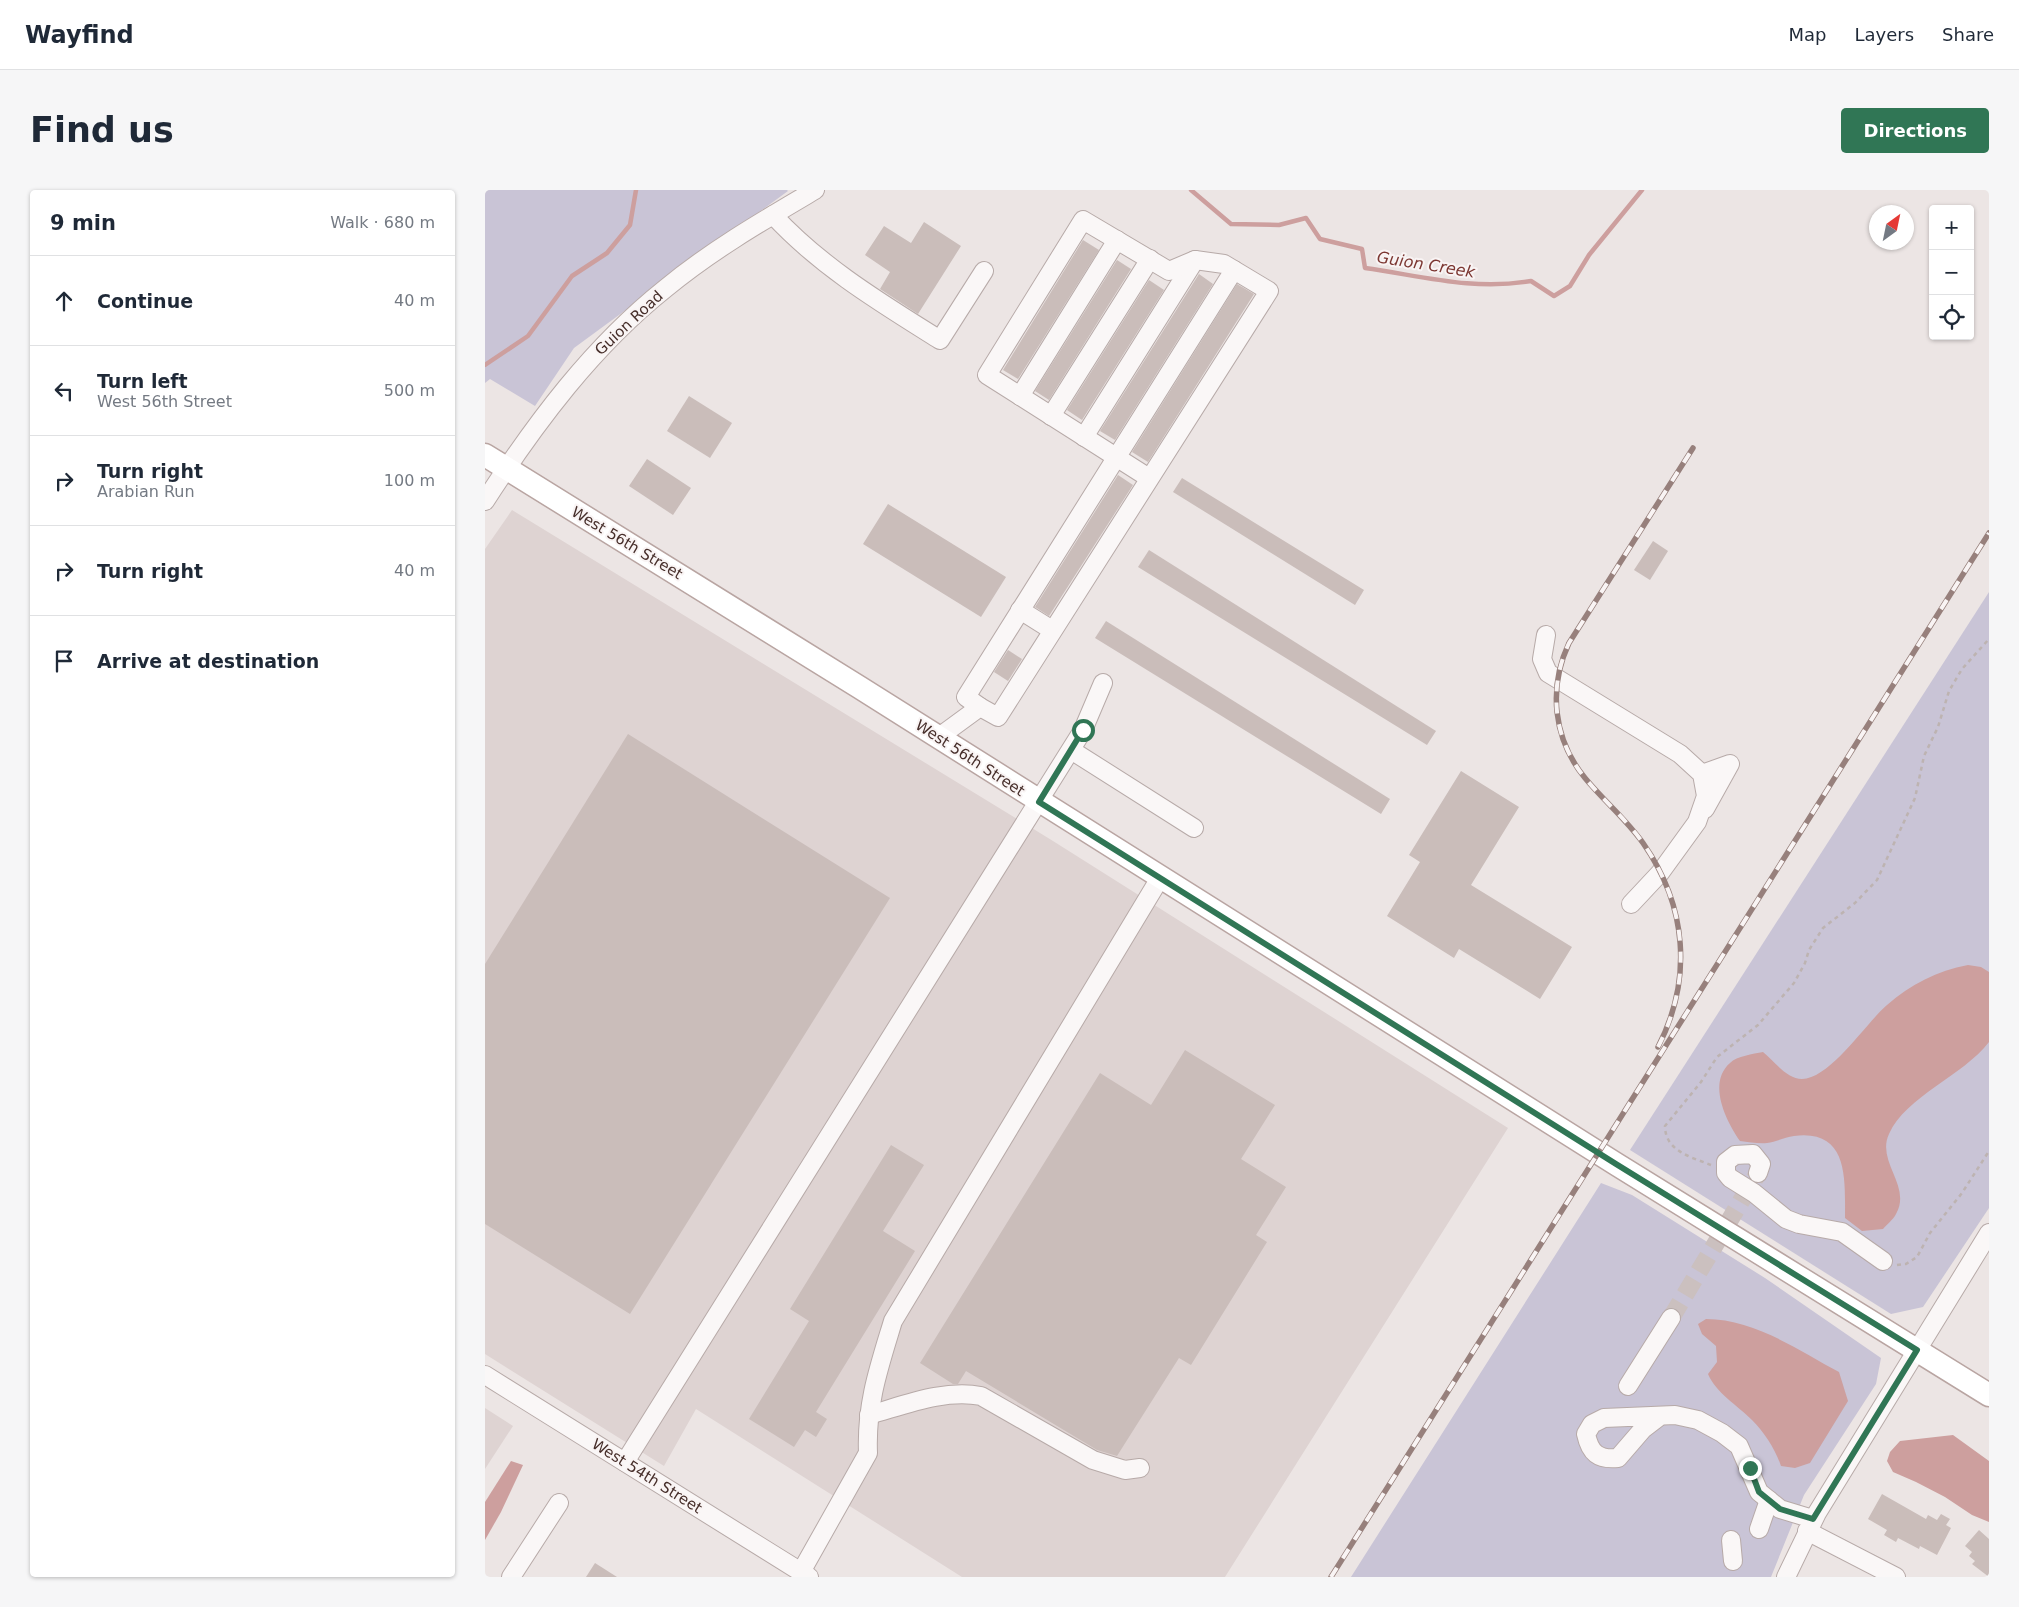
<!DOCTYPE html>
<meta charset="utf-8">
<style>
:root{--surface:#fff;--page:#f6f6f7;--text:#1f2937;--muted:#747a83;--line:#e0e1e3;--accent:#307655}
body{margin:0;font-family:"DejaVu Sans",sans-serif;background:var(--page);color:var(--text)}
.controls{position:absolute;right:15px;top:15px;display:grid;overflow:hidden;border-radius:5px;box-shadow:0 1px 4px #0004}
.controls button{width:45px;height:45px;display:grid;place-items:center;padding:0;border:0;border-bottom:1px solid var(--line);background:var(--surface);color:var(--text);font:25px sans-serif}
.compass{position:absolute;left:1384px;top:15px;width:45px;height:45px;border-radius:50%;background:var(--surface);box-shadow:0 1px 4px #0004;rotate:33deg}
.stop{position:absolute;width:15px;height:15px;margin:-11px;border:4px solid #307655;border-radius:50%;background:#fff}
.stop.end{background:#307655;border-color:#fff;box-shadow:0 1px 5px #0008}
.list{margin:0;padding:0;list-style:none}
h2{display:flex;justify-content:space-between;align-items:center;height:65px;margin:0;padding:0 20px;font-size:21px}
h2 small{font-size:16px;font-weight:400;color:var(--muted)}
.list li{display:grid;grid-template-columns:32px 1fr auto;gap:15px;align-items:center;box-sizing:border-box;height:90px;padding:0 20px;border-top:1px solid var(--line)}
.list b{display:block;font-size:19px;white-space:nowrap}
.list p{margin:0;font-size:16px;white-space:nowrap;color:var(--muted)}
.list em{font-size:16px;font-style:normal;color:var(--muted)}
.icon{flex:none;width:28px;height:28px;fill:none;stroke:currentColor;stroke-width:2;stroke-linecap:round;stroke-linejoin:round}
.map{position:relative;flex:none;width:1504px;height:1387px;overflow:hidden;border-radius:5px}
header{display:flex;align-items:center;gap:30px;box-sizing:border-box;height:70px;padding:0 25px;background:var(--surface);border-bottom:1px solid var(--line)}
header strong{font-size:24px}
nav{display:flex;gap:28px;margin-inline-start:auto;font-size:18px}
.intro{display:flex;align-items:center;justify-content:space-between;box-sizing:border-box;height:120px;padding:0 30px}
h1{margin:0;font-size:35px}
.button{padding:12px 22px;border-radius:5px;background:var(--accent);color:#fff;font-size:18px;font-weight:700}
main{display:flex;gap:30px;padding:0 30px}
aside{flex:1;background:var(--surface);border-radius:5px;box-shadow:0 1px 4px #0004}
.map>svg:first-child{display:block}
.built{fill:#ded3d2}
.green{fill:#c9c4d6}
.water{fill:#cd9f9e}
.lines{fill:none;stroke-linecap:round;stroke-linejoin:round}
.stream{stroke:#cd9f9e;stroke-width:4.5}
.building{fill:#cabdba}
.minor-tunnel{stroke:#cbc0bf;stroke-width:18;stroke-dasharray:18 9;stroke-linecap:butt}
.minor-casing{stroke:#b7aaa8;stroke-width:20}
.major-casing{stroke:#b9a5a2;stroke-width:25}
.path{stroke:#bdb3b1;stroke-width:2.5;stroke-dasharray:4 4;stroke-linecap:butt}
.minor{stroke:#faf7f7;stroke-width:18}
.major{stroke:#fff;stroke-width:22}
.rail-casing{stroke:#97807c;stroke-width:5.5}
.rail{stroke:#f9f4f4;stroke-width:4;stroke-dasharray:11;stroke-linecap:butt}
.route{stroke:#307655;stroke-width:6}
.labels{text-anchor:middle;stroke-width:4;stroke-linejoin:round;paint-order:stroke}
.street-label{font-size:15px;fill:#462e2a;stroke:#f9f4f4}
.water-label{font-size:16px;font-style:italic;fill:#7c3732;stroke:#f9f4f4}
</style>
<header>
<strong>Wayfind</strong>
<nav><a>Map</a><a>Layers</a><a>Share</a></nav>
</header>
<div class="intro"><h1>Find us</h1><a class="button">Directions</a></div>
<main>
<aside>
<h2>9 min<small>Walk · 680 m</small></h2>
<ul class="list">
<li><svg class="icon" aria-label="ahead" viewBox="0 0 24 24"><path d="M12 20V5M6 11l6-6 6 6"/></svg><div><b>Continue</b></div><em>40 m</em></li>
<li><svg class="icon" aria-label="left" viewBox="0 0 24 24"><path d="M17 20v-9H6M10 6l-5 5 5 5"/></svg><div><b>Turn left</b><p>West 56th Street</p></div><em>500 m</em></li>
<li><svg class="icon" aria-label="right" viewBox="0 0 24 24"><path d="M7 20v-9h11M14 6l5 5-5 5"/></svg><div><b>Turn right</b><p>Arabian Run</p></div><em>100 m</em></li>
<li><svg class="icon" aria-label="right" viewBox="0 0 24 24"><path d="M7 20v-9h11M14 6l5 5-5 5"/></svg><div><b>Turn right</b></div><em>40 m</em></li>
<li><svg class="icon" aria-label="arrive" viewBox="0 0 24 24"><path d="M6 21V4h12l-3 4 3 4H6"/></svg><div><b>Arrive at destination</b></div></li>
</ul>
</aside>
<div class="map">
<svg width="1504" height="1387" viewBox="0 0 1504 1387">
<rect width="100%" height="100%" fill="#ece5e4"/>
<g class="built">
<path d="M27,320L568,651L1023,938L740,1387H477L211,1219L179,1276L0,1164V359Z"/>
<path d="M0,1218L28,1236L0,1279Z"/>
</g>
<g class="green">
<path d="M0,0H302L303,1L89,158L50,216L5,189L0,193Z"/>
<path d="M1504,402V1018L1438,1117L1406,1124L1145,960Z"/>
<path d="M1116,993L1147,1005L1280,1088L1396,1168L1391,1194L1319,1305L1286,1387H866Z"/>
</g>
<g class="water">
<path d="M1483,775L1496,777L1504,782V852C1478,886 1421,906 1404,944C1391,972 1427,996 1411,1024C1408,1030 1402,1034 1398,1039L1377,1041L1360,1028C1360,989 1364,939 1309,946C1300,947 1291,952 1282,953C1274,954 1264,952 1255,951C1241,931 1222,893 1245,873C1252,866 1268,864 1278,862C1289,871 1302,889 1317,889C1346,888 1380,834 1402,815C1426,794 1452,781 1483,775Z"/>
<path d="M1221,1129C1269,1129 1313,1160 1354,1182L1363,1211L1325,1273L1310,1278L1296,1276C1290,1259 1280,1243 1267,1230C1252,1215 1231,1203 1223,1184L1232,1172L1231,1156L1217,1144L1213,1134Z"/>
<path d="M1468,1245L1504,1271V1332L1487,1325L1460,1307L1431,1292L1408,1282L1402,1271L1405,1262L1415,1251Z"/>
<path d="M26,1271L38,1275L16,1322L0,1350V1312Z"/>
</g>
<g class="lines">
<g class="stream">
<path d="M706,0L746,34L794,35L821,28L835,49L877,59L880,78C937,86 988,101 1046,91L1069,106L1085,96L1104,65L1157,0"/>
<path d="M0,175L43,146L87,86L122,63L145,35L151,0"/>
</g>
</g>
<g class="building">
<path d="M439,32L476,56L433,124L395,99L405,82L380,65L399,36L426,53Z"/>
<path d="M598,50L614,60L533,189L518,180Z"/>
<path d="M632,70L646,79L564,210L550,201Z"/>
<path d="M714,84L728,94L630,250L615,241Z"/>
<path d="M664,90L679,100L597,230L582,220Z"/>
<path d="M752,94L769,104L663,272L647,262Z"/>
<path d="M204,206L247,233L225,268L182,241Z"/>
<path d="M162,269L206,298L188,325L144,296Z"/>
<path d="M633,285L648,295L564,426L550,417Z"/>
<path d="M697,288L879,400L870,415L688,302Z"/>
<path d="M403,314L521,387L496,427L378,354Z"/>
<path d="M1168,351L1183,361L1165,390L1149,380Z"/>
<path d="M664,360L951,541L942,555L653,377Z"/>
<path d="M621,431L905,609L896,624L610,448Z"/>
<path d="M523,460L537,469L523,491L509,482Z"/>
<path d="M143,544L405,708L145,1124L0,1034V774Z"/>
<path d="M976,581L1034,617L986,695L1087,757L1055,809L974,759L969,768L902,726L935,672L924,665Z"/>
<path d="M700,860L790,915L756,969L801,997L771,1045L782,1052L706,1175L694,1168L632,1266L612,1260L481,1181L473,1194H468L435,1173L615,883L666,915Z"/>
<path d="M406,955L439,975L398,1041L430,1061L331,1222L342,1229L331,1247L320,1240L309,1257L264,1229L324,1131L305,1119Z"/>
<path d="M1397,1304L1441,1329L1443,1325L1452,1330L1456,1324L1465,1329L1461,1335L1466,1338L1452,1365L1435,1356L1434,1359L1413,1348L1411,1352L1399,1345L1402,1340L1383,1329Z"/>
<path d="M1494,1340L1504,1349V1387L1487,1374L1490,1371L1484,1366L1487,1362L1480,1356Z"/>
<path d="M110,1373L132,1387H101Z"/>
</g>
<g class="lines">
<path class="minor-tunnel" d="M1186,1128L1273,983"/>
<g class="minor-casing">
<g id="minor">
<path d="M288,25C336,77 396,113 455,150L499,81"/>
<path d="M535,206L632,50"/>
<path d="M566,226L665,69"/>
<path d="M599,247L710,70"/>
<path d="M0,311C51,232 108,156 181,98C227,60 279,30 330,0"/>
<path d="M535,420L567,440"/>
<path d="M1061,445L1057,469L1063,483L1195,564L1217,584L1221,606L1212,632L1175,683L1146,714"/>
<path d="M495,517L481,507L749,80"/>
<path d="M454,547L495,517L513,527C603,385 693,243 784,101L739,74L710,70L684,81L598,30L502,185L664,288"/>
<path d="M586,560L709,638"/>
<path d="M1217,584L1245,574L1220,619"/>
<path d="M1273,983L1276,974L1268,964L1250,965L1241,972V983L1245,988L1269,1003L1301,1029L1314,1034L1357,1042L1398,1071"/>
<path d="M0,1185L324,1387"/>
<path d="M1143,1196L1186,1128"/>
<path d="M384,1225C420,1215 459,1199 496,1206L608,1270L640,1280L655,1278"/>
<path d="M1175,1226L1158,1239L1133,1268C1113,1270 1105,1263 1101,1244L1107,1234L1119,1228L1190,1225L1213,1230L1237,1243L1254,1256L1274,1302L1295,1319L1328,1329"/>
<path d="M140,1272L598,540L618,493"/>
<path d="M1274,1339L1284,1310"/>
<path d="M1322,1341L1411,1387"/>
<path d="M1246,1350L1248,1371"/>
<path d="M316,1382L383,1263C381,1214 394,1177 408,1131L675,688"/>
<path d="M26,1387L74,1313"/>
<path d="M1301,1387L1332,1323L1504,1043"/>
</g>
</g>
<g class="major-casing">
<path id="major" d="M0,265L374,497L1131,974L1504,1205"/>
</g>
<g class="path">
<path d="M1226,975C1206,967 1180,961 1180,936L1216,892L1232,867L1273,835L1309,793L1320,773L1324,760L1338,738L1370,713L1392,690L1430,608L1439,566L1453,537L1464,501L1477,479L1504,449"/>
<path d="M1412,1075L1421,1074L1432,1067L1445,1043L1477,1003L1504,961"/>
</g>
<use href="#minor" class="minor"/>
<use href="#major" class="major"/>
<g class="rail-casing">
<g id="rail">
<path d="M1173,857C1208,789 1202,716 1158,653C1141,629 1118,610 1100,588C1068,549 1063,498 1084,453L1208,258"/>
<path d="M846,1387L1504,343"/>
</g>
</g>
<use href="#rail" class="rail"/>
</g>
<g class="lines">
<path class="route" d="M598,540L554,612L1131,974L1432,1160L1328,1329L1295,1319L1274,1302L1265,1278"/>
</g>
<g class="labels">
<g class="street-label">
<text transform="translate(144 133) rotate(-43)" y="5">Guion Road</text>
<text transform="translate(142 353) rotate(31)" y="5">West 56th Street</text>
<text transform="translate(485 568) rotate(33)" y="5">West 56th Street</text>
<text transform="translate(162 1286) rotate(32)" y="5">West 54th Street</text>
</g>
<g class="water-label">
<text transform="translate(941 74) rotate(9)" y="6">Guion Creek</text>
</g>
</g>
</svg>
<div class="controls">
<button>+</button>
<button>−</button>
<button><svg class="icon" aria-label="locate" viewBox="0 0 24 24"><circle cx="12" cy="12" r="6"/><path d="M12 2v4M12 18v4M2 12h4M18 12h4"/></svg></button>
</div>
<svg class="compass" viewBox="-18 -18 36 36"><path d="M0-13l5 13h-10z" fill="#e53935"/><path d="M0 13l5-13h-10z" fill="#747a83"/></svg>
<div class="stop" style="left:598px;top:540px"></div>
<div class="stop end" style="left:1265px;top:1278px"></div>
</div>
</main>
